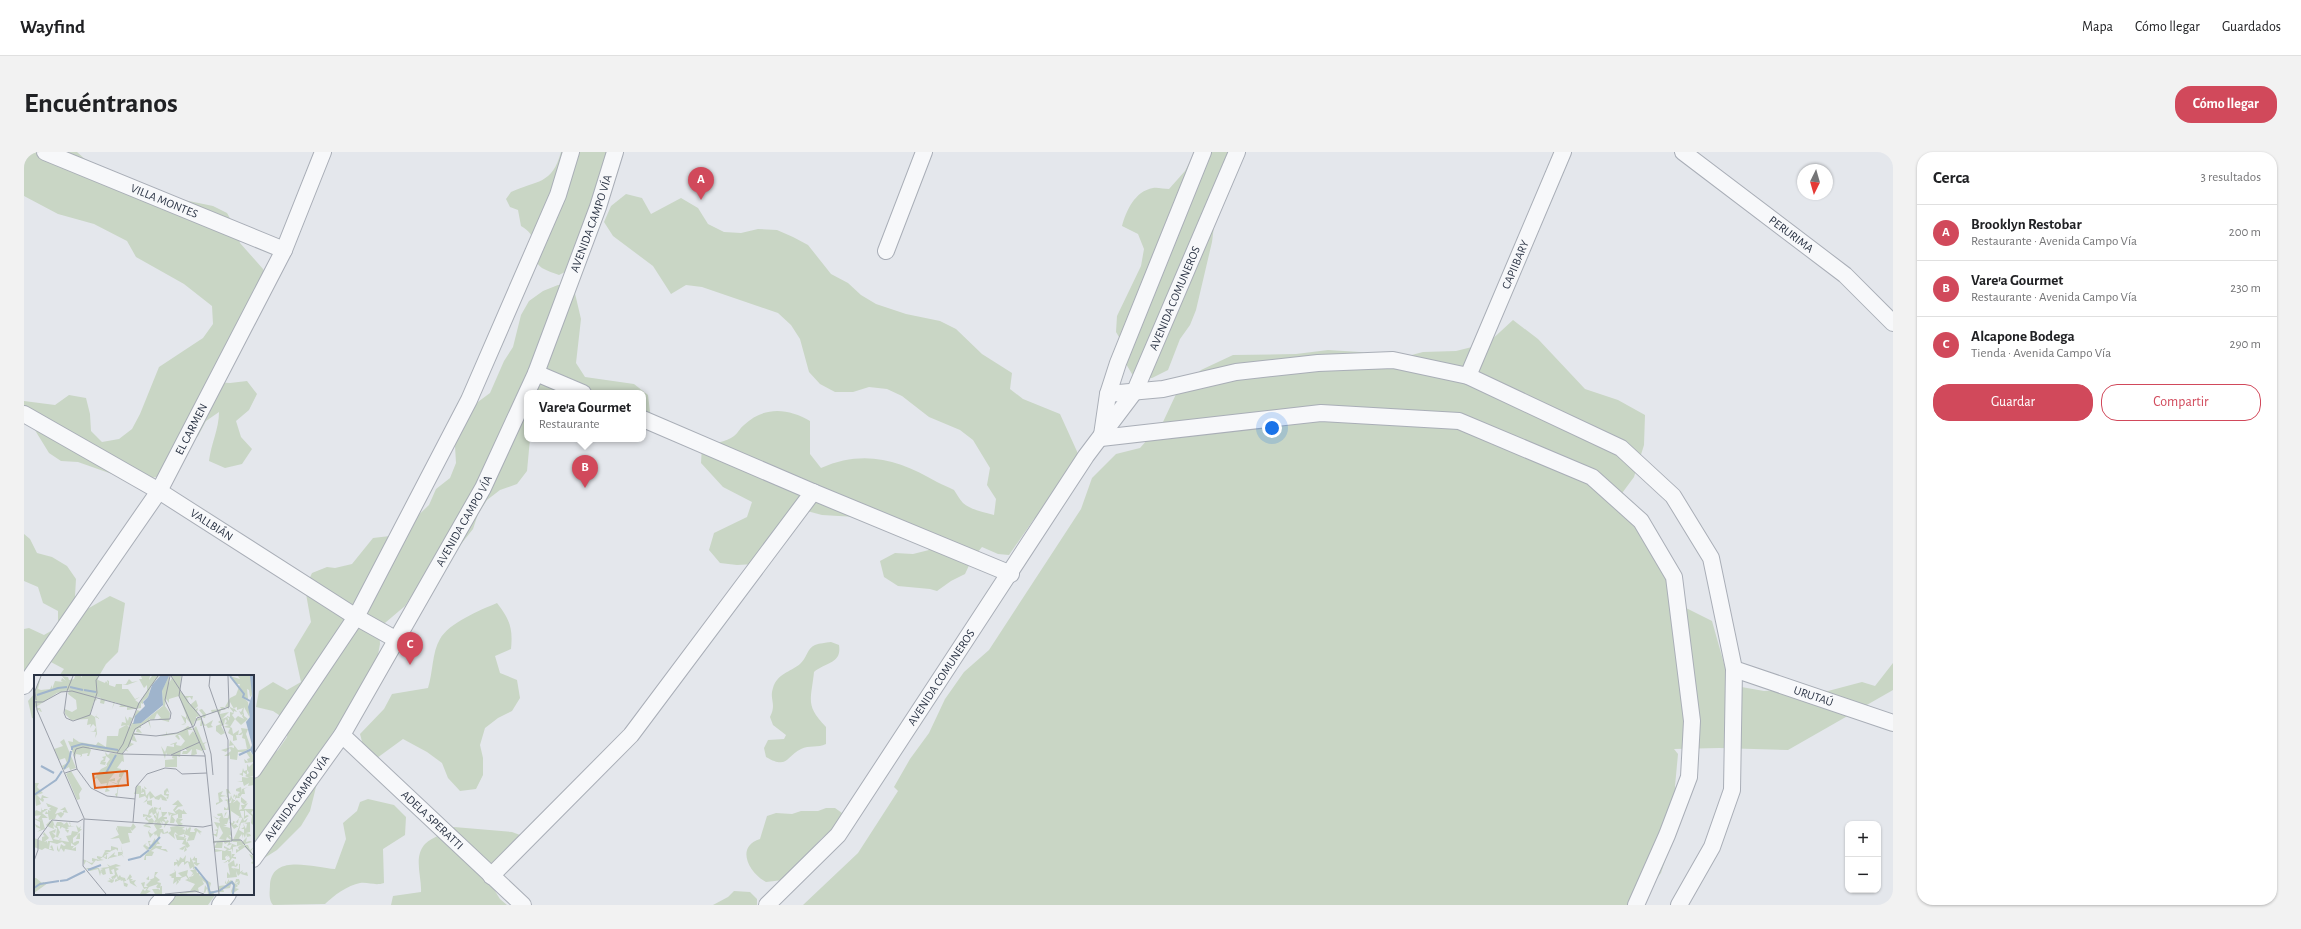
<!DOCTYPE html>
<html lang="es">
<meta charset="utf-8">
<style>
:root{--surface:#fff;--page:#f2f2f2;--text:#202124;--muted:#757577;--line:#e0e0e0;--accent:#d1495b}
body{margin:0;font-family:"Alegreya Sans",sans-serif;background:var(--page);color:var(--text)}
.controls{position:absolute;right:12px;bottom:12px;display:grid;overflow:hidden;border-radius:8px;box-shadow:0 1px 3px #0004}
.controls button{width:36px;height:36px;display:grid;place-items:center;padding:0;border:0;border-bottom:1px solid var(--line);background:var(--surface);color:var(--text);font:20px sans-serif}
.compass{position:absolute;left:1773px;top:12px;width:36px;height:36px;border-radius:50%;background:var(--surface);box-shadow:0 1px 3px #0004;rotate:185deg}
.you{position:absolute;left:1248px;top:276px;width:14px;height:14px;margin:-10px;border:3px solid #fff;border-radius:50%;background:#1a73e8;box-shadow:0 0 0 6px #1a73e833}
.badge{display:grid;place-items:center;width:26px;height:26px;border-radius:50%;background:var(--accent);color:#fff;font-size:13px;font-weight:700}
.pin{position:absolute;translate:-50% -33px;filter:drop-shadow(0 1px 2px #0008)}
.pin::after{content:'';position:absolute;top:21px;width:14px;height:12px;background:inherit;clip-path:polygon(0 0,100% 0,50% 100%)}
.popup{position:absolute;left:500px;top:238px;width:122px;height:52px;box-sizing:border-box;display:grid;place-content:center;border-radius:8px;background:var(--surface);filter:drop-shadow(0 1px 3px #0005);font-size:13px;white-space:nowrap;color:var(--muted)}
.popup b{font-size:15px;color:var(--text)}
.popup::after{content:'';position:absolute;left:50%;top:100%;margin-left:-8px;border:8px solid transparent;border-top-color:var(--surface)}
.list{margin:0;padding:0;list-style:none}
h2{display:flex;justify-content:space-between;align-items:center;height:52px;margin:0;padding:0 16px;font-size:17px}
h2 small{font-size:13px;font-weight:400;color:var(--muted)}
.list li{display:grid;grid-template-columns:26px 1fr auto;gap:12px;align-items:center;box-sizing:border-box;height:56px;padding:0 16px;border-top:1px solid var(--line)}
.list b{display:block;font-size:15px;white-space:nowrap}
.list p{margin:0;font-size:13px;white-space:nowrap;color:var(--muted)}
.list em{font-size:13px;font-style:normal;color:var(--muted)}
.actions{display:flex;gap:8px;padding:12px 16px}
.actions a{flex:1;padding:9px 0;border:1px solid var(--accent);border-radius:16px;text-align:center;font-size:14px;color:var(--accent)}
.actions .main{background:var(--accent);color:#fff}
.map{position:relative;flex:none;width:1869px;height:753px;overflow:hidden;border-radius:16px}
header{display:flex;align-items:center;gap:24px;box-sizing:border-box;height:56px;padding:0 20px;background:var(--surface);border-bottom:1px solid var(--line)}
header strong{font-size:19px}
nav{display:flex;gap:22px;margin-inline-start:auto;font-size:14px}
.intro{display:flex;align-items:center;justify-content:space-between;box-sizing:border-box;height:96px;padding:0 24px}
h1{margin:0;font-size:28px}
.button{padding:10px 18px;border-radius:16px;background:var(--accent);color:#fff;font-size:14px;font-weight:700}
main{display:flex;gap:24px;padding:0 24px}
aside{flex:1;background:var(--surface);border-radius:16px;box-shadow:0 1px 3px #0004}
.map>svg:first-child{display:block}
.green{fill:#c9d6c5}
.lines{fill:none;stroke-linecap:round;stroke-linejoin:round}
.street-casing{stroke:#a9aeb7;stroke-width:18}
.street{stroke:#f7f8fa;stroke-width:16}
.labels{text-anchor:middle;stroke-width:3;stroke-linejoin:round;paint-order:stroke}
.street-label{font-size:12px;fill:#2b3445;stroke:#f4f6f9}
.inset-river{fill:none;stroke:#9fb4cc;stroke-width:2}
.inset-road{fill:none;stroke:#9a9fa9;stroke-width:1}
.view{fill:#df570f;fill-opacity:0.15;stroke:#df570f;stroke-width:2}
.inset-edge{fill:none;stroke:#2b3445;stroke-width:2}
</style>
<header>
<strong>Wayfind</strong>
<nav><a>Mapa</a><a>Cómo llegar</a><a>Guardados</a></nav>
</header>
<div class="intro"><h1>Encuéntranos</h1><a class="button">Cómo llegar</a></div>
<main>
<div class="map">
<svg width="1869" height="753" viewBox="0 0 1869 753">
<rect width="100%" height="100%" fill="#e4e7ec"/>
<g class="green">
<path d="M0,0H53L63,9L155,47L189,54L203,61L211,75L216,91L239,117L246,132L221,192L209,204L190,230L206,231L223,229L233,242L225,258L212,269L217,285L228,297L218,312L201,316L185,309C187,292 195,277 195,260L182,269L174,284L142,322L125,327L88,322L54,310L37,309L25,301L6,270L0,266V249L31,253L45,243L62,246L66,262L67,279L78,290L95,287L108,277L116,262L135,215L179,186L189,172L188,154L160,132L112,105L103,89L70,72L34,62L0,44Z"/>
<path d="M537,0H592L543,119L535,123C530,121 523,119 518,116C503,105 520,87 497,74L494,58L486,55L482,47L487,40C513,28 528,33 537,0Z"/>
<path d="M1171,0H1219L1192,58L1188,90L1172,158L1166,173L1156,187L1144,218L1128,226L1111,227L1102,212L1101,195L1092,180L1093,164L1117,114L1120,97L1114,82L1098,74C1102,59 1111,39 1129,36C1133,35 1140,37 1145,37L1161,19Z"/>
<path d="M602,42L618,46L627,62L657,46L674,56L684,72L700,80L717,81L734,77L753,78L769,85L784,93L807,122L824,131L837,143L852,152L882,162L916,169L932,177L958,202L988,221L986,237L999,247L1036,262L1056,306L1032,357L1010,367L985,403L974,402L958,395L948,407L941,422L927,429L913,439L906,437L874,434L860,425L856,409L871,401L889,402L905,398L895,385L832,365L798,363L783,359L731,412L713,413L696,411L685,398L690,381L723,365L728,350L699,335L677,311L678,294C687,292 703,290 710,284C714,281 716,276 720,273C740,254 764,256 786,269V302L797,316C840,297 875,308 913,330C918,333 925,335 930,338C933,342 935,347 939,351C947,358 960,360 970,363L972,347L963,333L966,316L949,288L936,278L905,265L878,244L863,237L845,235L829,240H811L796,232L785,220L776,187L767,173L754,161L678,135L662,133L647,142L629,114L589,84L580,70L587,54Z"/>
<path d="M534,133H549L557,167L552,211L561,225L610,232L624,243L626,260L619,269V241H503V287H506L503,319L493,332L476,338L463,348L454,362L449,377L426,406L399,426L381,454L355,476L356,492L353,508L294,627L286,659L277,674L253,698L229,713V618L254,598L263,585L264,569L249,559L232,555L235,539L249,530L263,538L277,530L270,498L287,470L281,436L288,421L303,415L311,416L328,412L349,386L366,384L381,376L405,353L412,337L426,326L432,311L431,294L439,261L466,241L480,209L489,195L497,163L505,149L519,139Z"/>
<path d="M1489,168L1514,187L1561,237L1594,248L1621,263L1620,293L1610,325L1590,352L1617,369L1660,455L1688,469L1706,533L1740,539L1773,537L1804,539L1838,530L1851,534L1869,511V538L1764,598L1695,596L1650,597L1654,602L1651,634L1657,659L1637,721L1613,748V753H779L834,701L874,639L870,635L886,607L905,581L921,547L940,520L965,498L1057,357L1068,326L1092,302L1116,296L1139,270L1153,240L1177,218L1209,203L1272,202L1304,198L1336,200L1369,208L1399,200L1432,199L1464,191Z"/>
<path d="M0,382L6,387L13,401L28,405L43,414L52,427L51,444L58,460L86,444L101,451L94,500L82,512L75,524H35L40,517L25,509L3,535L0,542V477L5,476L20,483L34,475V459L19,451L14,435L0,429Z"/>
<path d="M473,451C486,468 489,476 487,497L471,504L476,521L493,528L496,546L488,559L474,566L461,576L456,593L459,606V623L452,637L436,639L424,626L418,611L403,600L379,587L353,606L340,597L336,582L360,557L368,542L404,536C409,521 408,500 416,487C425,471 456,458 473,451Z"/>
<path d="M807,490L815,493C818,512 802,510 790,520C787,549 781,553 802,575V592C794,596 785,593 777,597C762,604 764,618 742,605L740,596L744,588L760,587L762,583L749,573L746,565C753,551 745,548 749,536C753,522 766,520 776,512C783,506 783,496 791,493C796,491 801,491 807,490Z"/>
<path d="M11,541V567L8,566L4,549Z"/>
<path d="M344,647L370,653L382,665L381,683L359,697L360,731C351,734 345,730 336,731C324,733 309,744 301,752L249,753C244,747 246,739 246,732C249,701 291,716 311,717L322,687L319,671L333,659L336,650Z"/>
<path d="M802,656H811L818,661V670L798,686L759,728L742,730C725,721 711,695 736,687L743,664L752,661L768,662L777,659H794Z"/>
<path d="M430,675L488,680L496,683L495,691L463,726L476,747L483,753H367L369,744L397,740C398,725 389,705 401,692C408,685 422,681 430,675Z"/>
<path d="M710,739L726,740L733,747V753H689L704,745Z"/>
<path d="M140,742H192L184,753H131Z"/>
</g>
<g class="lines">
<g class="street-casing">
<g id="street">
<path id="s1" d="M21,0L260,98"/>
<path id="s2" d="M1659,0L1821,123L1869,171"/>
<path d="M862,99L900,0"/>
<path d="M512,221L559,241"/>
<path id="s3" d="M1444,224L1539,0"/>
<path d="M1084,242L1139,237L1212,220L1294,211L1369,208L1444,224L1597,296L1649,344L1687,406L1710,517L1708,638L1688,695L1655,753"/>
<path id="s4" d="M0,262L135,339L332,465L373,488"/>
<path d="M619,267L789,340L987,422"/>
<path d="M1078,283L1084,242L1094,211L1179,0"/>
<path d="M1077,286L1297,261L1435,269L1568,325L1617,369L1650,425L1668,569L1665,625L1643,683L1612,753"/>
<path id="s5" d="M1710,517L1869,571"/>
<path id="s6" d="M0,534L135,339L260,98L299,0"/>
<path id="s7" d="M318,583L499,753"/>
<path d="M229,618L332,465L445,248L534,43L547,0"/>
<path id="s8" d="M229,707L318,583L459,336L512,221L574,55L591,0"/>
<path d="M467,724L607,583L789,340"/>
<path d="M133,753L143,742"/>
<path d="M196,753L204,742"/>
<path id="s9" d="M743,753L814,683L1062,304L1111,239L1213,0"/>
</g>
</g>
<use href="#street" class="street"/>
</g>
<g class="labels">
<g class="street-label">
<text dy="4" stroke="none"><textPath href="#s1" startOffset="129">VILLA MONTES</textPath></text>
<text dy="4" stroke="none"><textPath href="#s8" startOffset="723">AVENIDA CAMPO VÍA</textPath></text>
<text dy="4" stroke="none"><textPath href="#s2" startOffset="136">PERURIMA</textPath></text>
<text dy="4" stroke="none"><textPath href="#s3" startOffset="121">CAPIIBARY</textPath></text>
<text dy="4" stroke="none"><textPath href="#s9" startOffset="735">AVENIDA COMUNEROS</textPath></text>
<text dy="4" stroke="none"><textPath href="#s6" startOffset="307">EL CARMEN</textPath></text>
<text dy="4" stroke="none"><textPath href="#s8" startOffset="399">AVENIDA CAMPO VÍA</textPath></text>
<text dy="4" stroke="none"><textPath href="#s4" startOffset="218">VALLBIÁN</textPath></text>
<text dy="4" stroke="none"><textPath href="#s9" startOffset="288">AVENIDA COMUNEROS</textPath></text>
<text dy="4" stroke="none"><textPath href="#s5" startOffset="84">URUTAÚ</textPath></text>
<text dy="4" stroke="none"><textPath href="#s8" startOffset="75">AVENIDA CAMPO VÍA</textPath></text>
<text dy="4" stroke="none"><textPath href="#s7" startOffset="124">ADELA SPERATTI</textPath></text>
</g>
</g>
<g transform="translate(10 523)">
<rect width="220" height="220" fill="#e4e7ec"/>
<path d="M7,1L4,14L7,15L16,14L18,10V14L21,6L29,7L27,6L28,3L32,6L28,1L34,2L35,5L40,4L41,1H47V3L48,1H64V5L71,8L72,6L74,9L73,5L75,6V10L81,12L82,9H92L95,4L98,7L104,6L93,10L88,9V14H94L101,24L106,22L101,25L105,28L113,16V10L110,13L105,4H108L107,1H116L115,5L118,1H125L117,11L114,22L109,26V29L107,28V33L93,35V32H85L87,30L81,27L78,34L80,27L71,25L70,29L66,28L67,23L60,21L63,25L60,26L56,39L61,42L64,38L62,41L66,44L61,42L63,59L61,63L62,57L56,56H60L62,52L59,49L56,53L57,49L53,50L54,44L37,45L31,39V34L38,37L43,34L42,25L34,19L35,15L23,18L2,32L3,36V33H6L8,37L5,36L6,34L3,36L15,62L0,29V18ZM135,1V8L138,3L141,6L137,1H147L146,16L151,21H159L158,25L156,22L153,23L156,30L162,25L164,31L160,35L164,33L163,37L166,41L162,42V45L169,40L165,35L168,34L172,39L171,43L167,42L168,46H169L171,50L179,45L177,50L179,52L174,53L172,50L171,51L169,50L168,47V51H166L167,45L161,46L162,43L159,51L152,43V48L150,49H152L147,50L151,48L147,40L152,43V40L145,21L135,24V28L132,24L131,31L136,38L135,47L124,44L127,43L123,38L120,45L115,44L117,54L114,46L107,50V53H104L108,58L102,57L103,54L101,55L100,58L109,59L100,60L103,67L97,65V68L100,69L92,74L95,77L91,75L89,77L90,87L88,86L83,93L87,94V97L92,94L85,108L83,123L81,119L83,118L84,110L75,106L73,112L76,113H73L76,116L71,117L73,108L67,109L63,103L59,105L67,94L73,91V89L71,91L76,84L72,81L71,86H68L72,87L71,90L66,89L67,86L70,84L68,82L72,81L71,77L74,80L76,78L87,79L55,72L57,75L55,81H53L54,78L48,79V81L46,82L47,80L42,79L41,83L34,66L39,67V63L45,67L62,70L64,67L72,72L73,61H84L85,54L92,50L87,51L88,47L92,48L91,41L94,46L95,42L99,43L103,35L106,36L105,40L98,44L96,51L93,50L96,53L98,48H107L129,31L128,15ZM82,96L88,97L85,99V102H87L83,106L84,109L76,106H81V103L75,105ZM196,1L206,4L204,1H216L218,7V20L216,22L215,15L213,14L214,24H211L214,27L216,43L210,32L209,39L207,40L205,36L207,37L209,33L203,35V32L200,33L203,37L200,36V38L198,40L201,44L204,41L210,44L208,41L210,37V41L214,44L207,50L201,44L196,52L194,51L198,53L199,59L205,55L204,60L208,57L207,53L214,54L212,59L217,73L209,77H204L203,85L196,84V79L195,81H190L197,76L196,73L192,77L187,75L197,72L200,73V70L195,71L196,65L204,75L213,74L211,64L208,63L209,58L207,60H202L203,65L199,66V61L194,58L196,53L189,52L195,50L191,49L193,46L191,44L190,50L187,51L191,58L187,60L182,56V51L187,49L184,47L187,45L185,40L183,36L178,38L177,35L187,34L186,39L195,37L188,44L193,42L195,46V43L193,42V41L196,42V37L200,38L196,33V36V32L200,34L196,27L195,34L192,32L189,33L192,35H188L186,32H191L196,23L202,20L206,9H202ZM154,51L159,55H154L155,61L159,56L163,61L159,54L162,51L169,68L173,67L170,69L172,75H168L169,78V79L168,76L162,74L163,79L157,81L158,74L153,79H148L149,76H153L151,73L147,75L146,82L143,81V92H131V85L141,84L138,83L139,79L133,80L132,77L131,84L127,71L131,77L133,71L140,72V69L136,70L137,69L143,67L142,70L147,71L151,66L146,60H144L146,64L145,65L141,61L144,59L128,61L126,60H129V57V60L132,59L133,56V59L145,58ZM30,64L42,93L36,95L35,92L30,95L28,91L33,88L31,83L25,85L20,74L29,71L26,67ZM215,75L220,82V101L215,102H220V110L214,111L215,108L210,111L209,108V111V107L203,106H208V102L215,103L211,101L215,98L213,95V100L209,97V101L205,99L208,98L209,93L210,96L213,95V89L215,92L220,87L211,88L210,84L214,87L213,84L216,83L212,77ZM37,96L48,114L45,119L46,124L43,125L32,99ZM0,108H5L3,112L9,118L3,120L7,124L8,120L15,123H9L10,125L9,127L5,124L7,129L2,131ZM103,110L107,111V119H110V117L107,118L108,113L111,115L110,111L113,114H111L112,121L116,116L121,122L127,119L132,123L134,121L130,120V116L133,113L134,114L135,118L133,116L132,119H135L134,124L132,123L133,126L128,125L127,122L125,125L121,124L120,122L116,124L115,119L113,126L118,125V131L113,129V126L109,128L113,124L111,121L105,123V119H100ZM207,112L208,118V114L214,112L210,114L211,119H208L206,122L204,120L206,123H202L199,128L203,125L206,128L205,135L208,134L207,130H211L207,127V122L213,127L211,129L214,128L210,134H220L217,138L219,140L220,137V151L217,148L218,141L211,135V141L213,140L215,141L210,144V136H206L208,143L205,142L204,148L201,147L199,150L202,149L204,152L209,142L210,146L214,143L212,147L207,148L205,155L210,158V154H207L210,152L209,148L212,154L213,149L210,148L216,147V157L212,158L216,159L217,161L213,162L212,158L211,163L209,159L208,164V159L205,163L208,167L213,162L212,167L216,166L218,167L208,170H214L216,175L220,172V177L219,173L217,176L218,178L220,181V186L219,189L217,188L219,186L215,179L220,181L211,172L202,178V174L205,175L204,172L208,170L203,171V167H199L193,162L192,165H196V168L204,171L199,172V178L198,174L193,176H197L198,183V179H201L199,182H202V184L198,183L195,188L193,185V187L189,188L196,184L195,181L193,182L194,180L191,182L192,185H188V176L181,177V174L191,176L193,174L190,173V171L196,174L198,169L193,171L195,167L191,169L189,166L188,173H180L183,167L180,168L181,169H180L179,166L191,165L185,164L189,158L185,150L183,162L178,159H182L183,156L180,155L184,154L180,147L186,148L185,145L183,146L186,144H183L179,141L185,144L187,141H184L183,139L188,138L190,144L191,138L193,137L190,143H194L196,135H190V132L193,134L194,131L193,126L190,125L195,124L192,121L186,122L189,126L182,130V128L185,127L184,118L189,116L187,120L193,121L192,114H194L197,119L194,118V122L196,124L197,120L198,123L195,128H197L198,123L201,126V122L202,123L201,121L199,123L200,119L202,121L203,119L204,123V119L206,117L202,116V114ZM197,136L206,142L202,147L199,146V148L195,147L200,154L206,150L199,165L195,160L198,161L197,155L196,158V153L189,151H193L190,149H193L195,143L197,146ZM144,125L149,131L144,132L140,137L145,134L149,136V134L153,139H148V143H144V139L138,141L142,146L143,143L149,144L146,147L149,149L145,151L141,145L140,148H136L137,140L138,139H137L135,141L134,137L142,139L139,135L143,130H138ZM12,128L24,133L21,139L27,137L29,138V136L31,135H26L31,132L34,138L29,137L30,139L27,143L23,139L21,144L15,145L14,139H11L12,136L14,138V135L17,136L15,134L17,132H14ZM10,130V134H14L8,138L14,143H8L11,154L3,157L7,154L2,152L1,149L6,152V147L0,144V143L8,146L4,144L7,140L0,141V138L2,135L7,137L8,132V135H10ZM119,132L120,135V132L124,133L122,135L123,139L125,136L124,144L128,141L127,135L124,134L127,132V137H133V138L129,142H133V144H130L132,147L133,145L135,146L130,153L131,147L128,146L129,149L126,146L128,152L125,154H129L130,158L134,156V158L129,159L127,157L124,166L126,169H123L122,171H128L127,174H132L134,177L122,173L117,176L120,177L118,181H112V185H110L111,180L118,173L113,175L109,171L111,169L113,168L111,170L116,173L114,166H117L115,168L117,170L121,163L122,169L124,162L122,159L121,161L120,158L116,163L114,157L116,154L115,157L118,159L123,155L120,150L124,146L121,148L120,147L122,144L120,142V140H121L123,143L122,138L119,140L118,137L115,140L118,141L116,143L113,142L114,145L118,143L120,146L119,149L111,150L116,151L117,153L109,151L115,147L111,144L113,141L109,142V139L114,140L115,135ZM13,146H19L21,152L23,147H27L30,149L28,151L33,147L35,151L37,150L35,148L36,147L37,151H41L33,152L35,153L32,155H35L34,158L31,155L32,154L28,152L26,154V151H23L26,157L24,162L28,164L25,165L26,163L22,162L23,153H22L19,150L20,154L15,152L12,150L16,146ZM99,148L102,152L98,156L96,153L98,158H94L96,167L88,169L85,163L76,164L85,160L82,154V152L84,156L83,151L97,152ZM42,150L45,153L47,151L46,154H48L43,159L46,158V164H42L44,159L39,163V168L43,166H45V168L41,171L37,168V171H40L38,174L42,172V176L31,174L30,177L27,173L25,177L23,175V170L25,176L27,169L30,171L32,170L28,167L23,169L16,167L15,174H18L16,172L18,170L20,176L11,173L8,175L0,172V163L8,166V162L11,161L9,160L10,157L15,163L10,167L13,166V169L14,166H19L15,157L22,154L21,158L18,157L22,161L19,164L35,167L32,161L37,160L38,156L44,157ZM143,151L151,152L148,154L151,155L150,159L144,161L150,162V159L152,162L150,163V164L151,163L153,164H152V168L155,161L150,159L153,152V155L156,152L157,153L156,157H161L160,154L162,153L168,157L165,158H166L167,160L163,156L160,165L153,166L156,171L153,173L151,171L153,175L150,177L151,172L149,175L145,174L152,170L148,169L150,165H143L141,159L144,160L141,157L140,160L141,164L134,158L137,156L136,152ZM87,170L89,179L86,178L88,179L90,183L88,180L72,184L69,182L66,184L70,185L63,186L62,185L58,190L52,186L50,190L49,184L57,188L60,187L58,186V183L66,185L63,183V181L68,182L71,176H72L70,175H77V171L84,173V176L82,174L77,176L75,175L77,177H71L75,178L70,181L71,183L73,179V184L81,177L80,180L84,181V177H88ZM152,180L151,187L153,186L156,187V182L158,185L161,181V183H163V188H166L163,191L159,188L162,186L158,185L161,192L159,195V192L156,194L154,187L150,190V187H148L144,192L143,189L140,191V187H136H143L142,184L145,186L146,182L149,184ZM200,185L201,191L203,188L204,190L202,192L199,191L197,192L201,195L199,193L205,194V189H206V197L209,195L208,197L211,198L208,199L213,197L214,201L207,199L208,197L204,201L202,196L203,202L193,203V197L196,200L194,189ZM73,189L76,191L82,189L87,191L81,192L85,194L82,196L84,201L83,203L86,200L87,202L91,203L92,206L96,199L98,202L96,204H99L97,206L102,205L100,208L103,212L96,208L95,204L89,207L94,209L93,212L90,211L89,205L88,206L86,205L90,203L81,207V205L82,204L84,205L83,203V201L80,204L79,202L80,206L78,208L73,206L77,205L75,204V203L79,205L77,202L81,200L80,194L77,195L79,199H76L75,193L71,194L72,199L69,200L67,197L66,201L64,194L56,196L52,193H65L66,196L68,197L66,195L69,194L66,193L75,192ZM161,192L162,194L163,198L166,197L165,200L177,208L175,216H179L180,219H174L173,213L171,218L169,217L168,216L170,217L171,210L173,213L175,211L168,205L170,209L164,213L165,217L143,219L156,216L161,209L151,205L154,204L152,201L147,203L146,206L144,205L145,207L142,210L143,206L139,209L140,203H137L138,202L135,200L141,197L140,194L142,197V202H148L144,198L154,195L153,200L156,205L155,202L159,201L160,199L157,201L159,198L156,195H160ZM121,197H124L121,201L126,205L123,207L127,208L126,213H123L126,215V211H128V219H121L118,214H125L122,212L124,209L115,212L113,215L117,216L112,219H106L109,214L111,216L113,213L110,214L107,208L111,207L110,212H114L112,210L117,205H114L112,204L115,201V205L120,203ZM1,203H0H2L8,208L10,207V209L13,207L14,208L0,218ZM195,204V206L194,207L197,205L202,209L205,206L201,208L202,204H205L206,207L205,210L202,209L204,211L201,213L205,214L198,219L197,216L200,210L197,209L196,213L189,214L190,217H184L185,211L193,210L191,208L192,205V209Z" fill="#c9d6c5" fill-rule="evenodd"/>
<path d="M126,1H135L128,16L129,30L107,48L99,49L101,41L111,31L109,27L114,22L118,10ZM216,1H220V82L216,75L218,70L212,47L216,42L214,32L218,20Z" fill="#9fb4cc"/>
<path class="inset-river" d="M196,1L210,19L209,22L216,26M36,12L49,15M50,15L62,17M3,20L24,13L33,12M38,75V72L48,69L84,75M205,80L218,74M7,91L20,98M30,94L35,86L37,76M72,98L82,80M0,120L22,105L28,96M115,174L126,162M94,185L106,182L115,175M161,192L173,207L176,218L184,216M54,195L67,190M26,206L33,205L51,196M0,213L6,209L25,206M185,216L198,207L200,210L199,219"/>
<path class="inset-road" d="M39,1L33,16L30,38L32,43L39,46L56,40L63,18L62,5L65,1M137,1L154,27L167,42L177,79L179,100M148,1L145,21L171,80L185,219M176,1L175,11L194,65V119L198,166L179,167M194,1L195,32M2,25L1,16L7,1M2,26L3,35L50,143L49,191L72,219M0,27H9L27,17L38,16L103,34M100,59L122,61L143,58L160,51L163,43L195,32M83,78L89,69L105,28L124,1M88,79L94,72L101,54L116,45L136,44L137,38L131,25L136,1M137,80L166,67M31,98L43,94M101,124L73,121L57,113L43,94L40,80L42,74L49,72L88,79L171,81M50,144L169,152L178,150M99,147L102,112L113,99L131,93L142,94L148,99L173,98M198,165H207L211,170M211,171L220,181M0,186L4,175V164L18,145L44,147L49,144M131,219L161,216L170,219"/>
<path class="view" d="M93,96L94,110L61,113L59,99Z"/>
<rect width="220" height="220" class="inset-edge"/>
</g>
</svg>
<div class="controls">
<button>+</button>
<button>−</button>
</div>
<svg class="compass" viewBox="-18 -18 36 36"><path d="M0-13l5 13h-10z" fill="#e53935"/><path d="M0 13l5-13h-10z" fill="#757577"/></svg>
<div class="you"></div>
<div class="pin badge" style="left:677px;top:48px">A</div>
<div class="pin badge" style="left:561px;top:336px">B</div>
<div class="popup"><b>Vare'a Gourmet</b>Restaurante</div>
<div class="pin badge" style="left:386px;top:513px">C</div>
</div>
<aside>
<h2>Cerca<small>3 resultados</small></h2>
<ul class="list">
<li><span class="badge">A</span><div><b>Brooklyn Restobar</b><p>Restaurante · Avenida Campo Vía</p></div><em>200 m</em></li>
<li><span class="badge">B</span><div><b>Vare'a Gourmet</b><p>Restaurante · Avenida Campo Vía</p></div><em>230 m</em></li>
<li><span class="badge">C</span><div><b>Alcapone Bodega</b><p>Tienda · Avenida Campo Vía</p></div><em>290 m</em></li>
</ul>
<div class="actions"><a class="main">Guardar</a><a>Compartir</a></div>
</aside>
</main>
